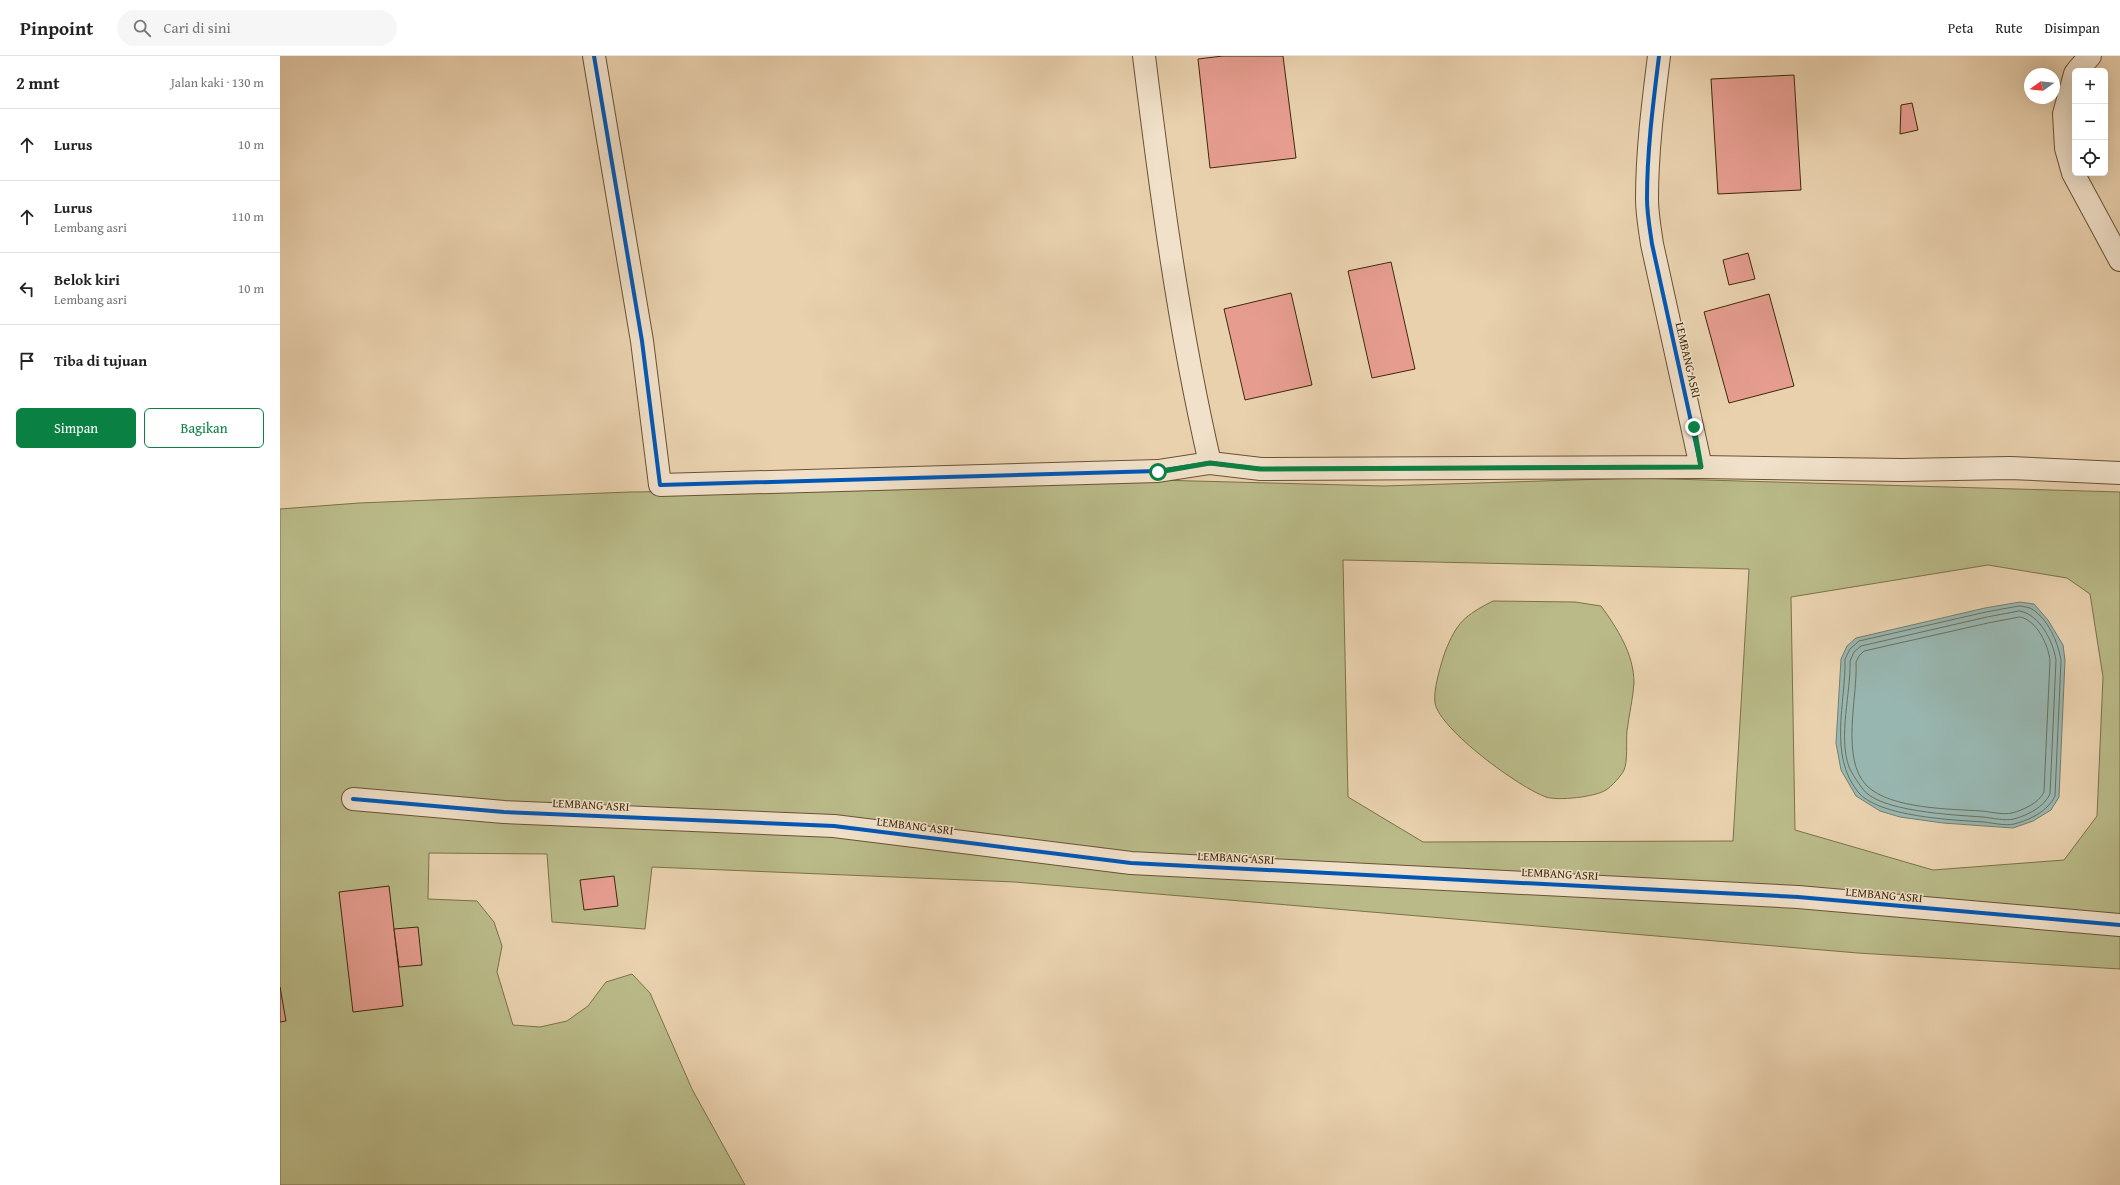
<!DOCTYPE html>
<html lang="id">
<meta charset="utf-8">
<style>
:root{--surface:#fff;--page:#f6f6f6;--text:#222;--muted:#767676;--line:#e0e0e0;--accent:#0b8043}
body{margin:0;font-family:"Gentium Book Plus",serif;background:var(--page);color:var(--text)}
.controls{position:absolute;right:12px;top:12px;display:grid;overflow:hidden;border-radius:6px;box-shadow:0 4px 16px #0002}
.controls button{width:36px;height:36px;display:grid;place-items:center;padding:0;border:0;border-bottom:1px solid var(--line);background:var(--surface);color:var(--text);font:20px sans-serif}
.compass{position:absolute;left:1744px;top:12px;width:36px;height:36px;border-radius:50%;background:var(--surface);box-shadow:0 4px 16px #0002;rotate:255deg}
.stop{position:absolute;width:12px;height:12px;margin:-9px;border:3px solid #0b8043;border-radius:50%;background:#fff}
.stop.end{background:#0b8043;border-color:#fff;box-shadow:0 1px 4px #0008}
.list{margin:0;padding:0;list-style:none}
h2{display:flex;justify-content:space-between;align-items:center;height:52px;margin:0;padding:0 16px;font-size:17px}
h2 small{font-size:13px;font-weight:400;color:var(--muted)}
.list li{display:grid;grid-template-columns:26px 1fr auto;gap:12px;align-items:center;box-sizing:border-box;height:72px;padding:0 16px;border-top:1px solid var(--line)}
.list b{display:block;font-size:15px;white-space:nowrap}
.list p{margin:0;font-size:13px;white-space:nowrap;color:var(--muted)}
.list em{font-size:13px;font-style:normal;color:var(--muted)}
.actions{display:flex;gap:8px;padding:12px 16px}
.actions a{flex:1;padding:9px 0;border:1px solid var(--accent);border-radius:6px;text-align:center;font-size:14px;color:var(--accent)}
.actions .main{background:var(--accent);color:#fff}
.icon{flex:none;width:22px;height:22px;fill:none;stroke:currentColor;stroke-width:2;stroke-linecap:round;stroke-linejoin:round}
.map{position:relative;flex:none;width:1840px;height:1129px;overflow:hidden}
header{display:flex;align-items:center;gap:24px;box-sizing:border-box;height:56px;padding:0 20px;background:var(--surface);border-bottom:1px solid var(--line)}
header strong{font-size:19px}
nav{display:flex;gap:22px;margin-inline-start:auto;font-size:14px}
.search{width:280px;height:36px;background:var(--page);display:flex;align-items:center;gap:10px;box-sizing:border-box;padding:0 14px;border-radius:22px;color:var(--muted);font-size:15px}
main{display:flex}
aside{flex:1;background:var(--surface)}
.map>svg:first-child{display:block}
.green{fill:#b9ba88;stroke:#7c7149;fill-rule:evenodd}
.water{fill:#98b6b0;stroke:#747d6e}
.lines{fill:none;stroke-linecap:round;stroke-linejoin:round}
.shore{stroke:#6c6f5d;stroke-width:1}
.building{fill:#e69d90;stroke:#3f280a}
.minor-casing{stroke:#6a5233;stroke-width:24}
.minor{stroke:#f1e1ca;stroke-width:22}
.cycleway-casing{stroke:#f1e1ca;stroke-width:6}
.cycleway{stroke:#0057b8;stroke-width:4}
.route{stroke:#0b8043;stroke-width:5}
.labels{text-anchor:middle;stroke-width:3;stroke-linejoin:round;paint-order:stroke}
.street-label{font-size:12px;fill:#3f280a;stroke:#f1e1ca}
</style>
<header>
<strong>Pinpoint</strong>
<div class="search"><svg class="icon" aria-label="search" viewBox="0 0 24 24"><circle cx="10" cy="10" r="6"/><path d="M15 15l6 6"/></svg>Cari di sini</div>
<nav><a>Peta</a><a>Rute</a><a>Disimpan</a></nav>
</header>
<main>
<aside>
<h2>2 mnt<small>Jalan kaki · 130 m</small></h2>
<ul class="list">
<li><svg class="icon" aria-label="ahead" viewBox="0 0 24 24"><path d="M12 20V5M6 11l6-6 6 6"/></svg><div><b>Lurus</b></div><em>10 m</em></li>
<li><svg class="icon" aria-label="ahead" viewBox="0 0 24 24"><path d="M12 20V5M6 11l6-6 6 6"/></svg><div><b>Lurus</b><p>Lembang asri</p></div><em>110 m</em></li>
<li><svg class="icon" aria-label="left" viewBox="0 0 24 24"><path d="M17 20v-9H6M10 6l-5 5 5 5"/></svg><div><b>Belok kiri</b><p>Lembang asri</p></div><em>10 m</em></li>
<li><svg class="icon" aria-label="arrive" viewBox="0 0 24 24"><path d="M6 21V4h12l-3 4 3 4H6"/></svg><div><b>Tiba di tujuan</b></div></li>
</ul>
<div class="actions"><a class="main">Simpan</a><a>Bagikan</a></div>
</aside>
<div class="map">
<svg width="1840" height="1129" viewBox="0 0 1840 1129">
<rect width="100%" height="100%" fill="#e9d1ae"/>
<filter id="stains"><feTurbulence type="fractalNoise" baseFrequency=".005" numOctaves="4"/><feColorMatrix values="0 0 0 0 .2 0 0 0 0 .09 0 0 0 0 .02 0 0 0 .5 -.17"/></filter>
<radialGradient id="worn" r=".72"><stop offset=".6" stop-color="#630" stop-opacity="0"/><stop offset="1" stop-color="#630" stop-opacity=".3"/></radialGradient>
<g class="green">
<path d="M1356,422L1840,436V913L1578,897L735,826L372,811L365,873L272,866L267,798L149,797L148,843L197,845L214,866L222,890L217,916L233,969L260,971L287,965L308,950L326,926L352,918L370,937L412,1033L465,1129H0V453L79,447L349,436L541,434L876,424L1104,430ZM1063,504L1469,513L1453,785L1143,786L1068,741ZM1708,509L1787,522L1810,538L1823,621L1817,760L1784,804L1653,814L1515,774L1511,541Z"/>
<path d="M1213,545L1295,546L1321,550C1337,572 1354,598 1354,627C1353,642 1349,659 1347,675C1346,685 1348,706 1344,714C1342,719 1331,731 1326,734C1315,741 1278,745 1266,741C1240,732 1160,674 1155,647C1153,634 1161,608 1165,596C1177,566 1184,560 1213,545Z"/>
</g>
<path class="water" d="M1740,546L1754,548L1768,564L1783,589L1785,604L1779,741L1771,754L1753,765L1733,772L1663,767L1620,761L1600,755L1576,740L1561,714L1556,687L1561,603L1567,590L1576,582L1705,552Z"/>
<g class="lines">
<g class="shore">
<path d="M1740,550C1744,551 1749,551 1752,553C1768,563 1778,586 1781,604L1775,740C1768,755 1750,764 1734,768C1725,770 1713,767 1704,766C1674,764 1598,761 1578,736C1548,698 1566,647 1565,603L1570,593L1579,585L1706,556Z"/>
<path d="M1740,555C1760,559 1773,585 1776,604L1770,738C1764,751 1748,759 1734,763C1725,765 1712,762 1703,761C1676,759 1597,756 1582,732C1577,725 1572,718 1569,711C1558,680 1571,637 1570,605L1574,596L1581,590L1707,561Z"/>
<path d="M1740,561C1757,564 1768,589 1770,604L1764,736C1759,747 1743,754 1732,757C1723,759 1711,756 1702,755C1670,753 1611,753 1587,730C1560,703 1578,640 1576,606L1579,600L1584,595L1708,567Z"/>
</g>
</g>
<g class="building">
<path d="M943,0H1003L1016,102L930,112L918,3Z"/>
<path d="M1514,19L1521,134L1438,138L1431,23Z"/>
<path d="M1632,47L1638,74L1620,78L1621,49Z"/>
<path d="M1468,197L1475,223L1449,229L1443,204Z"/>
<path d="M1111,206L1135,313L1092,322L1068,215Z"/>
<path d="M1011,237L1032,329L965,344L944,253Z"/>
<path d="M1489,238L1514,330L1449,347L1424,256Z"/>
<path d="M334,820L338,850L304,854L300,824Z"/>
<path d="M109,830L123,950L73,956L59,836Z"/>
<path d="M138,871L142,909L119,911L114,873Z"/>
<path d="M0,931L6,965L0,966Z"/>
</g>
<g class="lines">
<g class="minor-casing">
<g id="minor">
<path d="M314,0L362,285L380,429L878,415L930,407L981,413L1421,411L1372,188C1370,174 1367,158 1367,143C1367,95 1373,48 1379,0"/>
<path d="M864,0C881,137 899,273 930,407"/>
<path d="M1797,15L1810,0"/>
<path d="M1795,18L1784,58L1786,92L1793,117L1840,204"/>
<path d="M1421,411L1622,414L1730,412L1840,417"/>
<path d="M73,743L224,756L554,770L851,807L1518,841L1840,869"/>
</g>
</g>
<use href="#minor" class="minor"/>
<g class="cycleway-casing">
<g id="cycleway">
<path d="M314,0L362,285L380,429L878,415L930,407L981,413L1421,411L1372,188C1370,174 1367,158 1367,143C1367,95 1373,48 1379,0"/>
<path d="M73,743L224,756L554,770L851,807L1518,841L1840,869"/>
</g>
</g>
<use href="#cycleway" class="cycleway"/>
</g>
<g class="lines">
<path class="route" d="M878,416L930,407L980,413L1421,411L1414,371"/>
</g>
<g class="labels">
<g class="street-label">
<text transform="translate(1408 304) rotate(77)" y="4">LEMBANG ASRI</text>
<text transform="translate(311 749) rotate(3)" y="4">LEMBANG ASRI</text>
<text transform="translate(635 770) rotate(7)" y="4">LEMBANG ASRI</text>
<text transform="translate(956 802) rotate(3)" y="4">LEMBANG ASRI</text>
<text transform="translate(1280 818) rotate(3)" y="4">LEMBANG ASRI</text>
<text transform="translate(1604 839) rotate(5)" y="4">LEMBANG ASRI</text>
</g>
</g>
<rect width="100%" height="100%" filter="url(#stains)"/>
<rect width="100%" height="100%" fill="url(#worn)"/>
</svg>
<div class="controls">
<button>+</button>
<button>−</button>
<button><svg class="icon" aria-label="locate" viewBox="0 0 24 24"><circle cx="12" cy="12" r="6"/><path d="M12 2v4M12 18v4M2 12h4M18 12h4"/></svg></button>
</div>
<svg class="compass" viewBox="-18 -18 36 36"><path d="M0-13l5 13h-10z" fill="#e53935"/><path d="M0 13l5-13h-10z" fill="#767676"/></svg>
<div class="stop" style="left:878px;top:416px"></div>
<div class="stop end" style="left:1414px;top:371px"></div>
</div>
</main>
